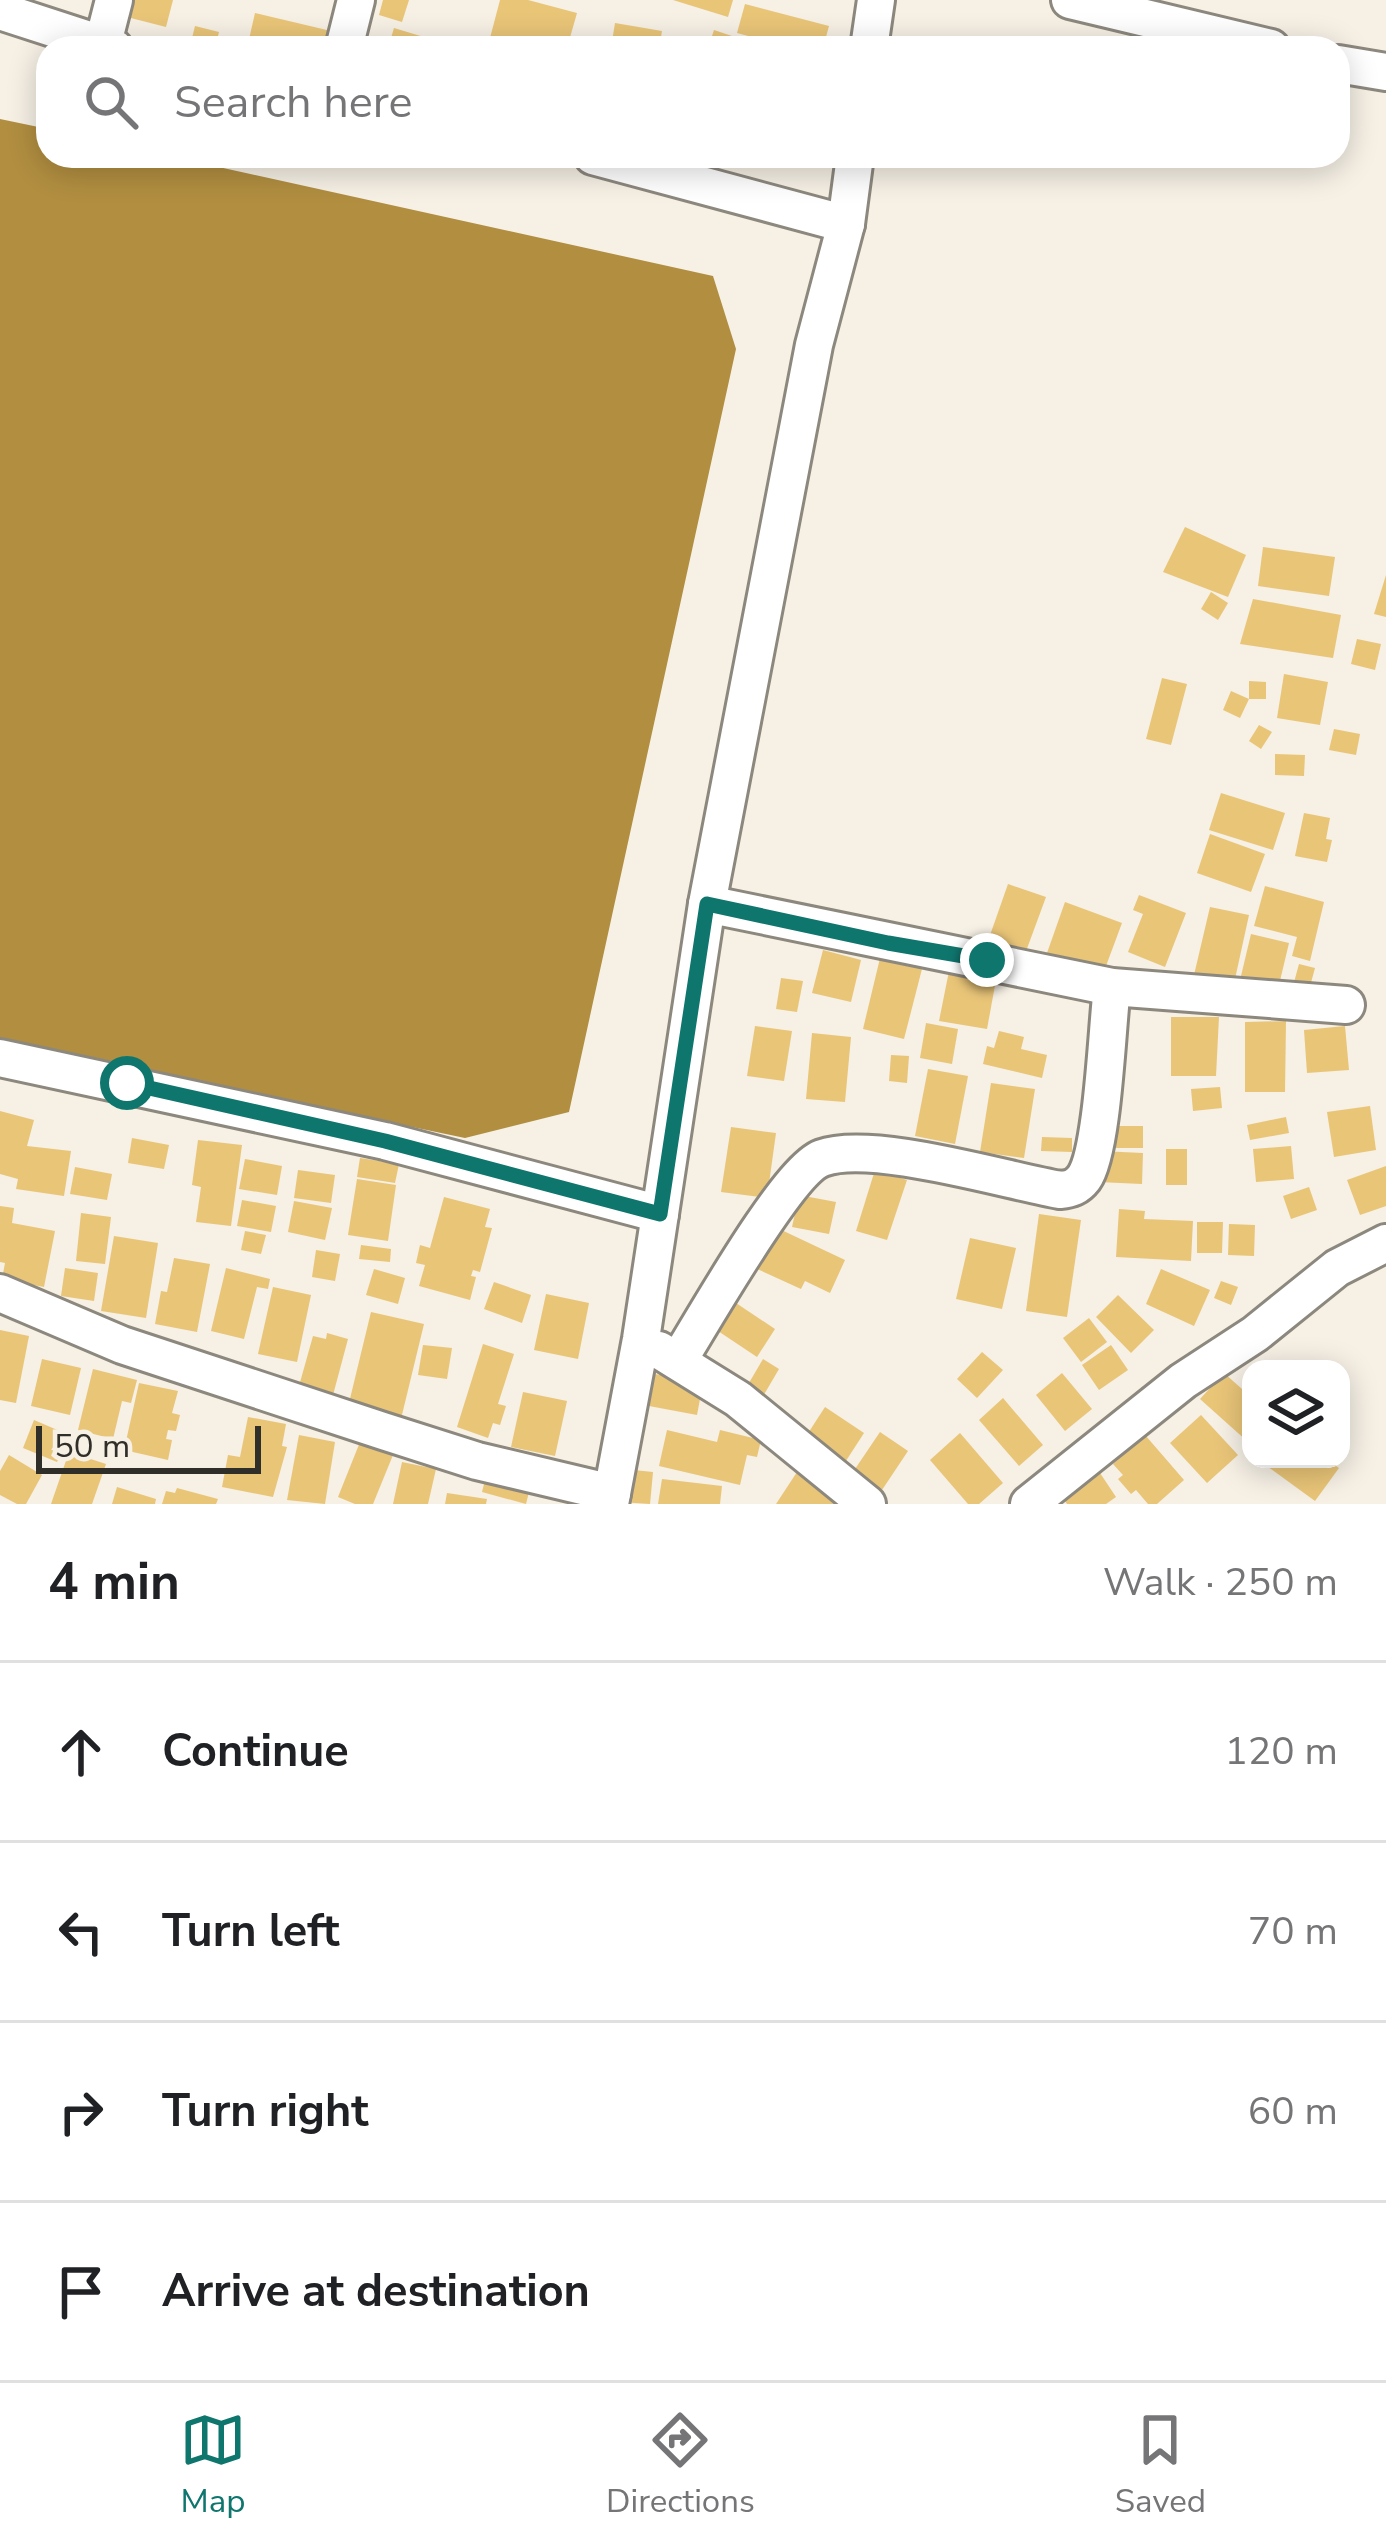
<!DOCTYPE html>
<meta charset="utf-8">
<style>
:root{--surface:#fff;--page:#f6f6f6;--text:#202124;--muted:#757577;--line:#e0e0e0;--accent:#0f766e}
body{margin:0;font-family:"Nunito Sans",sans-serif;background:var(--page);color:var(--text)}
.controls{position:absolute;right:36px;bottom:36px;display:grid;overflow:hidden;border-radius:24px;box-shadow:0 6px 30px #0003}
.controls button{width:108px;height:108px;display:grid;place-items:center;padding:0;border:0;border-bottom:3px solid var(--line);background:var(--surface);color:var(--text);font:60px sans-serif}
.scale{position:absolute;left:36px;bottom:30px;width:225px;box-sizing:border-box;padding-left:12px;border:6px solid #302e29;border-top:0;font-size:33px;line-height:42px;white-space:nowrap;color:#302e29;-webkit-text-stroke:9px #f6f0e5;paint-order:stroke}
.stop{position:absolute;width:36px;height:36px;margin:-27px;border:9px solid #0f766e;border-radius:50%;background:#fff}
.stop.end{background:#0f766e;border-color:#fff;box-shadow:0 3px 12px #0008}
.list{margin:0;padding:0;list-style:none}
h2{display:flex;justify-content:space-between;align-items:center;height:156px;margin:0;padding:0 48px;font-size:51px}
h2 small{font-size:39px;font-weight:400;color:var(--muted)}
.list li{display:grid;grid-template-columns:78px 1fr auto;gap:36px;align-items:center;box-sizing:border-box;height:180px;padding:0 48px;border-top:3px solid var(--line)}
.list b{display:block;font-size:45px;white-space:nowrap}
.list em{font-size:39px;font-style:normal;color:var(--muted)}
.icon{flex:none;width:66px;height:66px;fill:none;stroke:currentColor;stroke-width:2;stroke-linecap:round;stroke-linejoin:round}
.map{position:relative;flex:none;width:1386px;height:1504px;overflow:hidden}
.search{position:absolute;background:var(--surface);box-shadow:0 6px 30px #0003;left:36px;right:36px;top:36px;height:132px;display:flex;align-items:center;gap:30px;box-sizing:border-box;padding:0 42px;border-radius:36px;color:var(--muted);font-size:45px}
.sheet{height:876px;background:var(--surface)}
nav{display:flex;justify-content:space-around;align-items:center;box-sizing:border-box;height:168px;border-top:3px solid var(--line);background:var(--surface);font-size:33px;color:var(--muted)}
nav a{display:grid;justify-items:center;gap:6px}
nav .on{color:var(--accent)}
.map>svg:first-child{display:block}
.water{fill:#b18e40}
.building{fill:#e9c578}
.lines{fill:none;stroke-linecap:round;stroke-linejoin:round}
.minor-casing{stroke:#8d887e;stroke-width:42}
.minor{stroke:#fff;stroke-width:36}
.route{stroke:#0f766e;stroke-width:15}
</style>
<div class="map">
<svg width="1386" height="1504" viewBox="0 0 1386 1504">
<rect width="100%" height="100%" fill="#f6f0e5"/>
<path class="water" d="M0,119L48,129V156H169L713,276L736,349L569,1112L465,1138L0,1041Z"/>
<g class="building">
<path d="M127,0H173L166,27L123,16Z"/>
<path d="M383,0H409L402,22L379,15Z"/>
<path d="M500,0H528L577,13L567,48H521L490,38Z"/>
<path d="M673,0H733L728,17Z"/>
<path d="M745,4L829,26L823,48H793L737,33Z"/>
<path d="M255,13L331,31L327,48H247Z"/>
<path d="M615,23L662,31L659,48H611Z"/>
<path d="M195,26L219,32L215,48L191,42Z"/>
<path d="M394,28L457,47V48H388Z"/>
<path d="M714,30L765,47V48H708Z"/>
<path d="M1185,527L1246,555L1228,597L1163,572Z"/>
<path d="M1263,547L1335,557L1329,596L1258,586Z"/>
<path d="M1386,575V617L1374,614Z"/>
<path d="M1211,592L1228,603L1218,620L1201,609Z"/>
<path d="M1253,599L1341,615L1333,658L1240,644Z"/>
<path d="M1357,639L1381,644L1375,670L1351,664Z"/>
<path d="M1284,674L1328,682L1320,725L1277,718Z"/>
<path d="M1162,678L1187,684L1171,745L1146,739Z"/>
<path d="M1249,681L1266,682V699H1249L1240,718L1223,710L1231,691L1249,699Z"/>
<path d="M1259,725L1272,732L1261,749L1249,741Z"/>
<path d="M1334,729L1360,734L1356,755L1329,750Z"/>
<path d="M1275,754L1305,755L1304,776L1275,775Z"/>
<path d="M1221,793L1285,813L1273,850L1209,830Z"/>
<path d="M1304,813L1330,818L1326,839L1332,840L1327,862L1295,856Z"/>
<path d="M1210,834L1265,854L1251,892L1197,873Z"/>
<path d="M1008,884L1046,897L1025,954L988,941Z"/>
<path d="M1265,886L1324,902L1310,961L1292,956L1297,937L1254,926Z"/>
<path d="M1139,895L1186,913L1165,967L1128,952L1143,914L1133,910Z"/>
<path d="M1065,902L1122,923L1103,974L1047,953Z"/>
<path d="M1210,907L1249,915L1235,979L1222,976L1221,981L1194,975Z"/>
<path d="M1251,934L1289,943L1279,985L1241,976Z"/>
<path d="M823,950L861,960L851,1002L812,993Z"/>
<path d="M881,954L923,965L904,1039L863,1029Z"/>
<path d="M1299,964L1315,968L1309,990L1293,986Z"/>
<path d="M949,971L996,980L987,1029L939,1021Z"/>
<path d="M781,978L803,981L797,1012L776,1009Z"/>
<path d="M1171,1017H1219L1216,1076H1171Z"/>
<path d="M1286,1021L1285,1092H1245V1022Z"/>
<path d="M926,1023L958,1029L952,1064L920,1058Z"/>
<path d="M755,1026L792,1031L784,1081L747,1076Z"/>
<path d="M1345,1026L1349,1070L1307,1073L1304,1030Z"/>
<path d="M999,1031L1024,1037L1021,1049L1047,1055L1042,1078L983,1064L987,1046L994,1048Z"/>
<path d="M812,1033L851,1037L845,1102L806,1099Z"/>
<path d="M891,1055L909,1056L907,1083L889,1081Z"/>
<path d="M928,1069L968,1076L955,1144L915,1136Z"/>
<path d="M991,1083L1035,1089L1024,1158L980,1152Z"/>
<path d="M1220,1087L1222,1108L1193,1111L1191,1089Z"/>
<path d="M1370,1106L1376,1150L1334,1157L1327,1112Z"/>
<path d="M0,1111L34,1120L27,1146L71,1151L64,1196L16,1189L18,1179L0,1174Z"/>
<path d="M1286,1117L1289,1133L1250,1140L1247,1125Z"/>
<path d="M1102,1126H1143V1148H1101Z"/>
<path d="M731,1127L776,1133L767,1198L721,1192Z"/>
<path d="M1042,1137L1072,1138V1152L1041,1151Z"/>
<path d="M132,1138L169,1145L164,1169L128,1163Z"/>
<path d="M198,1140L242,1145L231,1226L196,1222L201,1187L192,1185Z"/>
<path d="M1291,1146L1294,1179L1256,1182L1253,1149Z"/>
<rect x="1166" y="1149" width="21" height="36"/>
<path d="M1100,1151L1143,1153L1142,1184L1098,1182Z"/>
<path d="M360,1158L399,1164L395,1183L357,1177Z"/>
<path d="M245,1159L282,1166L277,1195L239,1189Z"/>
<path d="M1386,1166V1206L1360,1215L1347,1180Z"/>
<path d="M75,1167L112,1174L107,1200L70,1194Z"/>
<path d="M298,1170L335,1175L331,1203L294,1198Z"/>
<path d="M875,1170L907,1180L887,1240L856,1231Z"/>
<path d="M357,1179L396,1185L388,1241L348,1235Z"/>
<path d="M1309,1187L1317,1210L1291,1219L1283,1196Z"/>
<path d="M799,1195L836,1202L829,1234L792,1227Z"/>
<path d="M444,1197L490,1209L485,1227L492,1228L480,1272L473,1270L471,1276L476,1277L470,1300L419,1286L425,1265L416,1263L420,1245L430,1248Z"/>
<path d="M242,1200L276,1206L271,1232L237,1226Z"/>
<path d="M294,1201L332,1208L325,1240L288,1232Z"/>
<path d="M0,1206L14,1208L12,1223L55,1231L44,1287L2,1279L5,1263L0,1262Z"/>
<path d="M1119,1209L1145,1211L1144,1219L1193,1221L1191,1261L1116,1257Z"/>
<path d="M81,1213L111,1217L105,1264L76,1261Z"/>
<path d="M1039,1214L1081,1220L1067,1317L1026,1311Z"/>
<path d="M1197,1222H1223L1222,1253H1197Z"/>
<path d="M1229,1224L1255,1225L1254,1256L1228,1255Z"/>
<path d="M773,1226L845,1260L830,1293L805,1281L801,1289L753,1267Z"/>
<path d="M245,1231L266,1235L261,1254L241,1250Z"/>
<path d="M114,1236L158,1243L146,1318L101,1311Z"/>
<path d="M970,1238L1016,1248L1002,1309L956,1299Z"/>
<path d="M361,1245L391,1249L390,1262L359,1259Z"/>
<path d="M316,1250L340,1254L335,1281L312,1277Z"/>
<path d="M174,1258L210,1264L197,1332L155,1324L161,1291L167,1292Z"/>
<path d="M65,1268L98,1273L94,1301L61,1296Z"/>
<path d="M226,1268L270,1279L268,1289L257,1287L244,1339L211,1331Z"/>
<path d="M374,1269L405,1278L398,1304L366,1295Z"/>
<path d="M1161,1269L1210,1290L1194,1326L1146,1304Z"/>
<path d="M1221,1281L1238,1287L1231,1305L1214,1298Z"/>
<path d="M494,1282L531,1295L522,1323L484,1309Z"/>
<path d="M273,1287L311,1295L297,1362L258,1354Z"/>
<path d="M546,1294L589,1303L578,1359L534,1350Z"/>
<path d="M1118,1295L1154,1330L1131,1353L1096,1317Z"/>
<path d="M736,1303L775,1329L757,1357L718,1331Z"/>
<path d="M371,1312L424,1324L401,1419L348,1407Z"/>
<path d="M1089,1318L1107,1342L1081,1362L1063,1338Z"/>
<path d="M0,1330L29,1336L16,1403L0,1400Z"/>
<path d="M327,1333L348,1339L333,1395L299,1386L313,1336L326,1339Z"/>
<path d="M483,1344L514,1354L498,1404L506,1406L500,1425L493,1423L488,1438L457,1427Z"/>
<path d="M423,1345L452,1348L447,1379L418,1375Z"/>
<path d="M1111,1345L1128,1370L1099,1390L1082,1365Z"/>
<path d="M982,1352L1003,1370L977,1398L957,1379Z"/>
<path d="M42,1359L81,1368L70,1415L31,1406Z"/>
<path d="M763,1359L779,1369L762,1398L746,1388Z"/>
<path d="M93,1369L137,1380L131,1403L122,1401L113,1439L78,1430Z"/>
<path d="M1062,1373L1092,1409L1065,1431L1036,1395Z"/>
<path d="M1224,1373L1251,1397V1438L1248,1442L1200,1399Z"/>
<path d="M655,1374L703,1383L697,1415L649,1406Z"/>
<path d="M139,1383L178,1391L172,1413L180,1415L176,1431L168,1430L166,1439L172,1440L168,1460L124,1450Z"/>
<path d="M523,1392L567,1401L555,1456L511,1447Z"/>
<path d="M1003,1398L1043,1445L1019,1466L979,1420Z"/>
<path d="M825,1407L864,1433L842,1467L803,1441Z"/>
<path d="M1201,1415L1238,1455L1207,1483L1170,1443Z"/>
<path d="M248,1417L286,1424L282,1446L287,1447L273,1497L222,1487L228,1455L240,1457Z"/>
<path d="M34,1420L69,1435L57,1462L23,1448Z"/>
<path d="M1139,1428L1184,1480L1157,1504H1148L1136,1490L1131,1494L1118,1479L1123,1475L1113,1464L1124,1454L1117,1447Z"/>
<path d="M667,1430L717,1442L720,1430L761,1440L757,1457L747,1455L740,1485L659,1466Z"/>
<path d="M880,1432L908,1451L882,1490L853,1472Z"/>
<path d="M960,1433L1003,1483L979,1504H968L930,1460Z"/>
<path d="M299,1435L335,1442L325,1504L287,1500Z"/>
<path d="M360,1442L393,1455L373,1504H355L338,1497Z"/>
<path d="M69,1452L106,1464L92,1504H51Z"/>
<path d="M9,1455L42,1475L26,1504H17L0,1495V1471Z"/>
<path d="M1267,1459H1326L1339,1468L1315,1501L1264,1464Z"/>
<path d="M402,1462L436,1469L428,1504H393Z"/>
<path d="M1096,1467L1116,1497L1106,1504H1067L1058,1491Z"/>
<path d="M624,1469L653,1472L650,1504L620,1502Z"/>
<path d="M487,1472L531,1484L526,1504L482,1492Z"/>
<path d="M797,1472L846,1504H776Z"/>
<path d="M662,1479L722,1486L720,1504H658Z"/>
<path d="M117,1487L156,1499L155,1504H112Z"/>
<path d="M177,1488L218,1499L216,1504H162L166,1491L175,1493Z"/>
<path d="M447,1493L487,1499L486,1504H445Z"/>
</g>
<g class="lines">
<g class="minor-casing">
<g id="minor">
<path d="M1070,0L1271,48"/>
<path d="M0,11L114,48"/>
<path d="M103,43L114,0"/>
<path d="M344,48L356,0"/>
<path d="M869,48L876,0"/>
<path d="M1338,64L1386,72"/>
<path d="M593,156L846,224"/>
<path d="M707,904L1112,987L1346,1005"/>
<path d="M0,1058L385,1141L660,1214"/>
<path d="M0,1293L122,1345L383,1431L477,1461L612,1493"/>
<path d="M659,1350L738,1399L867,1504"/>
<path d="M678,1361C702,1323 787,1171 822,1158C872,1140 1004,1180 1060,1190C1071,1189 1077,1187 1084,1178C1103,1151 1107,1026 1112,987"/>
<path d="M610,1504L641,1339L707,904L814,345L846,224L855,156"/>
<path d="M1029,1504L1183,1381L1255,1334L1337,1268L1386,1243"/>
</g>
</g>
<use href="#minor" class="minor"/>
</g>
<g class="lines">
<path class="route" d="M127,1083L385,1141L660,1214L707,904L888,943L987,960"/>
</g>
</svg>
<div class="controls">
<button><svg class="icon" aria-label="layers" viewBox="0 0 24 24"><path d="M12 4l9 5-9 5-9-5zM3 14l9 5 9-5"/></svg></button>
</div>
<div class="scale">50 m</div>
<div class="stop" style="left:127px;top:1083px"></div>
<div class="stop end" style="left:987px;top:960px"></div>
<div class="search"><svg class="icon" aria-label="search" viewBox="0 0 24 24"><circle cx="10" cy="10" r="6"/><path d="M15 15l6 6"/></svg>Search here</div>
</div>
<section class="sheet">
<h2>4 min<small>Walk · 250 m</small></h2>
<ul class="list">
<li><svg class="icon" aria-label="ahead" viewBox="0 0 24 24"><path d="M12 20V5M6 11l6-6 6 6"/></svg><div><b>Continue</b></div><em>120 m</em></li>
<li><svg class="icon" aria-label="left" viewBox="0 0 24 24"><path d="M17 20v-9H6M10 6l-5 5 5 5"/></svg><div><b>Turn left</b></div><em>70 m</em></li>
<li><svg class="icon" aria-label="right" viewBox="0 0 24 24"><path d="M7 20v-9h11M14 6l5 5-5 5"/></svg><div><b>Turn right</b></div><em>60 m</em></li>
<li><svg class="icon" aria-label="arrive" viewBox="0 0 24 24"><path d="M6 21V4h12l-3 4 3 4H6"/></svg><div><b>Arrive at destination</b></div></li>
</ul>
</section>
<nav>
<a class="on"><svg class="icon" aria-label="map" viewBox="0 0 24 24"><path d="M3 6l6-2 6 2 6-2v14l-6 2-6-2-6 2zM9 4v14M15 6v14"/></svg>Map</a>
<a><svg class="icon" aria-label="directions" viewBox="0 0 24 24"><path d="M12 3l9 9-9 9-9-9zM9 14v-3h6M13 9l2 2-2 2"/></svg>Directions</a>
<a><svg class="icon" aria-label="saved" viewBox="0 0 24 24"><path d="M7 4h10v16l-5-4-5 4z"/></svg>Saved</a>
</nav>
